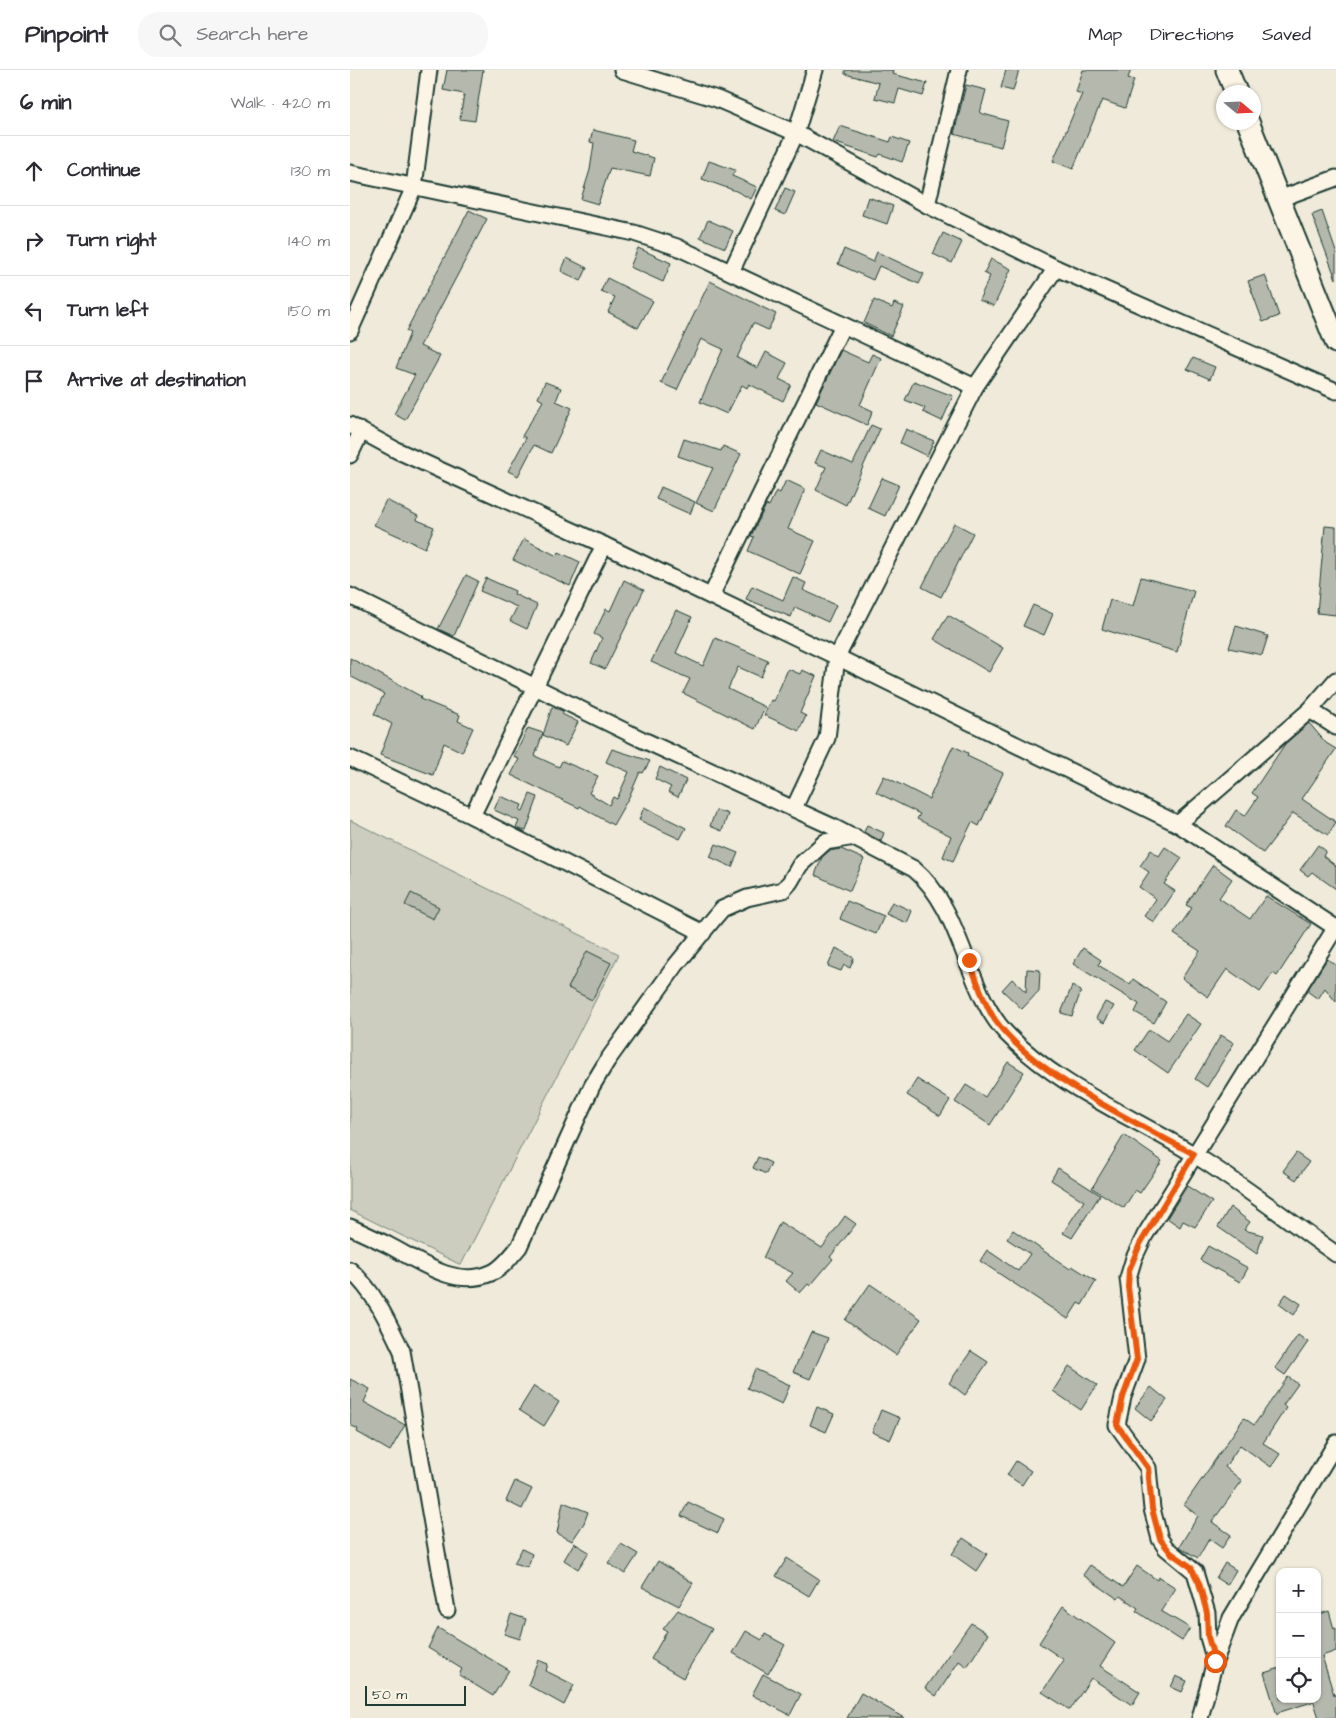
<!DOCTYPE html>
<meta charset="utf-8">
<style>
:root{--surface:#fff;--page:#f7f7f7;--text:#2b2b33;--muted:#7c7c81;--line:#e1e1e2}
body{margin:0;font-family:"Architects Daughter",sans-serif;background:var(--page);color:var(--text)}
.controls{position:absolute;right:15px;bottom:15px;display:grid;overflow:hidden;border-radius:10px;box-shadow:0 1px 4px #0004}
.controls button{width:45px;height:45px;display:grid;place-items:center;padding:0;border:0;border-bottom:1px solid var(--line);background:var(--surface);color:var(--text);font:25px sans-serif}
.compass{position:absolute;left:866px;top:15px;width:45px;height:45px;border-radius:50%;background:var(--surface);box-shadow:0 1px 4px #0004;rotate:109deg}
.scale{position:absolute;left:15px;bottom:12px;width:101px;box-sizing:border-box;padding-left:5px;border:2px solid #1f3d34;border-top:0;font-size:14px;line-height:18px;white-space:nowrap;color:#1f3d34;-webkit-text-stroke:4px #fcf5e5;paint-order:stroke}
.stop{position:absolute;width:15px;height:15px;margin:-11px;border:4px solid #ea580c;border-radius:50%;background:#fff}
.stop.end{background:#ea580c;border-color:#fff;box-shadow:0 1px 5px #0008}
.list{margin:0;padding:0;list-style:none}
h2{display:flex;justify-content:space-between;align-items:center;height:65px;margin:0;padding:0 20px;font-size:21px}
h2 small{font-size:16px;font-weight:400;color:var(--muted)}
.list li{display:grid;grid-template-columns:32px 1fr auto;gap:15px;align-items:center;box-sizing:border-box;height:70px;padding:0 20px;border-top:1px solid var(--line)}
.list b{display:block;font-size:19px;white-space:nowrap}
.list em{font-size:16px;font-style:normal;color:var(--muted)}
.icon{flex:none;width:28px;height:28px;fill:none;stroke:currentColor;stroke-width:2;stroke-linecap:round;stroke-linejoin:round}
.map{position:relative;flex:none;width:986px;height:1648px;overflow:hidden}
header{display:flex;align-items:center;gap:30px;box-sizing:border-box;height:70px;padding:0 25px;background:var(--surface);border-bottom:1px solid var(--line)}
header strong{font-size:24px}
nav{display:flex;gap:28px;margin-inline-start:auto;font-size:18px}
.search{width:350px;height:45px;background:var(--page);display:flex;align-items:center;gap:12px;box-sizing:border-box;padding:0 18px;border-radius:20px;color:var(--muted);font-size:19px}
main{display:flex}
aside{flex:1;background:var(--surface)}
.map>svg:first-child{display:block}
.green{fill:#cccdbf;stroke:#76857a}
.building{fill:#b5b9ad;stroke:#1f3d34}
.lines{fill:none;stroke-linecap:round;stroke-linejoin:round}
.street-casing{stroke:#1f3d34;stroke-width:19}
.secondary-casing{stroke:#1f3d34;stroke-width:25}
.street{stroke:#fcf5e5;stroke-width:15}
.secondary{stroke:#fcf5e5;stroke-width:21}
.route{stroke:#ea580c;stroke-width:6}
</style>
<header>
<strong>Pinpoint</strong>
<div class="search"><svg class="icon" aria-label="search" viewBox="0 0 24 24"><circle cx="10" cy="10" r="6"/><path d="M15 15l6 6"/></svg>Search here</div>
<nav><a>Map</a><a>Directions</a><a>Saved</a></nav>
</header>
<main>
<aside>
<h2>6 min<small>Walk · 420 m</small></h2>
<ul class="list">
<li><svg class="icon" aria-label="ahead" viewBox="0 0 24 24"><path d="M12 20V5M6 11l6-6 6 6"/></svg><div><b>Continue</b></div><em>130 m</em></li>
<li><svg class="icon" aria-label="right" viewBox="0 0 24 24"><path d="M7 20v-9h11M14 6l5 5-5 5"/></svg><div><b>Turn right</b></div><em>140 m</em></li>
<li><svg class="icon" aria-label="left" viewBox="0 0 24 24"><path d="M17 20v-9H6M10 6l-5 5 5 5"/></svg><div><b>Turn left</b></div><em>150 m</em></li>
<li><svg class="icon" aria-label="arrive" viewBox="0 0 24 24"><path d="M6 21V4h12l-3 4 3 4H6"/></svg><div><b>Arrive at destination</b></div></li>
</ul>
</aside>
<div class="map">
<svg width="986" height="1648" viewBox="0 0 986 1648">
<rect width="100%" height="100%" fill="#efeada"/>
<filter id="ink" filterUnits="userSpaceOnUse"><feTurbulence type="fractalNoise" baseFrequency=".02" numOctaves="2"/><feDisplacementMap in="SourceGraphic" scale="10" xChannelSelector="R" yChannelSelector="G"/><feConvolveMatrix kernelMatrix="1 2 1 2 8 2 1 2 1" color-interpolation-filters="sRGB"/></filter>
<g filter="url(#ink)">
<path class="green" d="M0,750L269,884L111,1195L0,1140Z"/>
<g class="building">
<path d="M97,0H133L125,51L110,49L114,24L93,20Z"/>
<path d="M495,0H543L542,4L577,13L573,26L549,19L545,33L525,28L529,13L495,4Z"/>
<path d="M656,0H669L663,21L651,18Z"/>
<path d="M733,0H781L778,8L784,10L775,38L752,30L723,99L703,91L732,24L726,22Z"/>
<path d="M616,15L636,20L630,43L658,51L651,77L604,64Z"/>
<path d="M490,56L540,72L542,67L559,73L552,92L530,84L528,87L483,72Z"/>
<path d="M243,60L284,70L281,81L304,88L300,106L260,98L248,134L231,129L240,100L244,73L240,72Z"/>
<path d="M359,91L385,100L382,106L407,117L401,129L386,121L352,109Z"/>
<path d="M435,118L445,122L435,145L425,141Z"/>
<path d="M518,127L543,136L537,154L512,145Z"/>
<path d="M119,140L137,149L70,276L90,286L55,350L44,344L65,305L46,298L60,263L56,261Z"/>
<path d="M972,141L986,182V209L962,145Z"/>
<path d="M358,150L383,161L375,178L350,167Z"/>
<path d="M593,163L612,172L602,193L583,184Z"/>
<path d="M288,178L321,193L313,212L280,197Z"/>
<path d="M494,179L523,192L527,182L574,204L569,214L529,196L523,210L488,194Z"/>
<path d="M217,188L237,198L231,211L211,201Z"/>
<path d="M641,189L661,199L644,236L629,230L640,206L634,203Z"/>
<path d="M915,205L929,246L913,252L898,211Z"/>
<path d="M257,208L303,231L288,258L258,242L265,227L251,221Z"/>
<path d="M360,211L426,244L418,260L403,253L387,288L408,298L416,282L437,293L429,309L441,315L433,331L399,314L397,318L392,315L377,344L350,332L373,279L351,269L327,320L311,313Z"/>
<path d="M524,230L542,238L544,233L554,237L541,266L514,253Z"/>
<path d="M491,280L518,292L522,284L531,288L510,335L523,341L517,355L466,332Z"/>
<path d="M843,288L865,297L860,309L837,299Z"/>
<path d="M564,311L603,326L592,351L573,342L575,338L555,330Z"/>
<path d="M195,312L211,318L206,331L222,338L201,383L184,375L168,406L158,401L176,368L172,366L193,331L188,328Z"/>
<path d="M521,355L530,359L496,435L466,420L476,397L465,393L471,380L503,394Z"/>
<path d="M556,359L584,371L577,386L550,373Z"/>
<path d="M334,369L371,381L373,376L391,384L364,441L346,433L363,398L328,386Z"/>
<path d="M532,408L549,415L535,446L518,438Z"/>
<path d="M436,410L455,419L438,459L465,471L450,504L398,481L404,467L401,466L416,435L419,436L426,421L430,423Z"/>
<path d="M311,417L345,432L340,444L306,429Z"/>
<path d="M36,430L68,446L67,450L84,457L75,478L24,455Z"/>
<path d="M604,453L623,463L591,527L572,517Z"/>
<path d="M975,456L986,457V545L967,543Z"/>
<path d="M174,469L207,486L209,482L230,492L220,516L163,490Z"/>
<path d="M116,505L128,511L104,566L88,559Z"/>
<path d="M443,507L456,513L453,520L486,535L478,552L445,537L441,547L396,529L402,516L433,530Z"/>
<path d="M791,507L844,521L827,582L752,559L760,530L783,536Z"/>
<path d="M136,508L165,521L164,524L187,535L177,559L160,551L167,537L130,521Z"/>
<path d="M274,510L294,520L255,599L241,593L252,568L244,564L256,539L260,541Z"/>
<path d="M683,535L703,544L694,565L673,556Z"/>
<path d="M326,540L342,547L326,583L353,596L365,568L418,590L411,607L388,597L378,619L415,637L405,659L333,623L340,609L301,592Z"/>
<path d="M598,545L653,578L639,602L584,569Z"/>
<path d="M886,556L918,566L912,585L879,578Z"/>
<path d="M0,588L72,627L70,629L110,645L108,651L123,658L112,682L94,673L83,705L30,685L42,654L24,644L34,624L0,606Z"/>
<path d="M438,599L450,604L452,600L466,606L450,643L456,646L449,661L414,645L421,630L424,631Z"/>
<path d="M202,637L213,641L212,644L228,652L216,676L193,665Z"/>
<path d="M959,653L976,673L986,679L952,729L986,752L978,765L943,743L913,783L876,756L886,740L895,746L908,727L902,723L935,674Z"/>
<path d="M178,658L193,663L185,686L209,697L212,691L248,706L239,723L259,735L263,727L267,729L279,702L256,692L262,679L300,691L293,703L290,702L279,727L263,755L230,736L229,738L161,705L169,689L164,687Z"/>
<path d="M603,676L618,683L617,686L653,703L629,756L622,752L603,791L593,787L601,766L567,749L570,744L526,722L534,706L579,729Z"/>
<path d="M310,697L336,710L328,727L318,722L321,717L305,709Z"/>
<path d="M180,724L188,727L176,761L166,758L169,751L144,740L150,726L172,735L170,740L173,741Z"/>
<path d="M294,737L336,758L330,769L289,750Z"/>
<path d="M366,740L378,744L372,761L360,756Z"/>
<path d="M517,755L534,763L531,771L514,762Z"/>
<path d="M366,774L388,783L382,797L360,787Z"/>
<path d="M968,775L976,781L973,786L986,796V819L962,802L958,806L950,800Z"/>
<path d="M815,777L832,788L814,814L825,821L804,852L794,846L806,829L789,817L799,802L790,796L801,780L809,786Z"/>
<path d="M491,779L514,789L500,821L465,805L472,787L479,781Z"/>
<path d="M863,795L882,809L869,828L900,849L916,826L961,854L927,906L923,903L910,922L877,899L858,927L832,908L850,881L824,864L842,838L836,835Z"/>
<path d="M61,823L89,837L83,849L55,835Z"/>
<path d="M497,831L534,846L526,864L490,849Z"/>
<path d="M542,832L562,841L557,853L536,844Z"/>
<path d="M486,878L504,888L500,898L494,895L491,901L478,896Z"/>
<path d="M733,878L751,890L748,895L780,914L783,909L816,932L804,953L785,942L789,934L723,894Z"/>
<path d="M237,881L261,893L242,930L218,918Z"/>
<path d="M977,889L986,895V932L975,918L968,929L957,921Z"/>
<path d="M677,899L690,900L689,921L672,939L652,920L662,909L676,922Z"/>
<path d="M722,916L731,921L722,946L711,943Z"/>
<path d="M755,932L764,936L754,953L746,948Z"/>
<path d="M836,944L851,954L818,1003L785,980L798,961H802L817,971Z"/>
<path d="M871,965L884,973L857,1017L845,1009Z"/>
<path d="M658,992L674,1002L640,1055L605,1032L616,1015L635,1027Z"/>
<path d="M567,1009L600,1030L590,1046L557,1025Z"/>
<path d="M774,1065L812,1091L790,1123L785,1120L774,1138L742,1118Z"/>
<path d="M946,1083L959,1092L946,1110L933,1101Z"/>
<path d="M408,1087L421,1093L416,1104L403,1098Z"/>
<path d="M708,1098L750,1125L722,1168L713,1163L734,1131L701,1110Z"/>
<path d="M837,1116L862,1132L845,1157L833,1151L830,1157L817,1148Z"/>
<path d="M880,1137L900,1152L894,1160L913,1165L907,1184L868,1157Z"/>
<path d="M495,1146L506,1154L480,1187L483,1189L460,1216L458,1214L450,1223L436,1211L443,1203L413,1188L430,1152L472,1178Z"/>
<path d="M663,1160L720,1199L722,1196L746,1211L732,1235L728,1233L718,1249L630,1191L637,1180L668,1201L680,1184L657,1169Z"/>
<path d="M858,1176L898,1198L890,1212L850,1190Z"/>
<path d="M520,1214L571,1249L546,1285L495,1250Z"/>
<path d="M936,1224L951,1234L944,1245L929,1234Z"/>
<path d="M461,1262L478,1268L460,1309L443,1302Z"/>
<path d="M948,1265L958,1272L935,1305L925,1298Z"/>
<path d="M621,1281L638,1292L615,1325L599,1313Z"/>
<path d="M719,1296L747,1315L731,1340L703,1321Z"/>
<path d="M405,1299L440,1315L432,1334L397,1318Z"/>
<path d="M938,1307L948,1314L933,1335L936,1338L913,1373L930,1384L921,1397L890,1375L875,1397L892,1411L862,1452L881,1465L872,1478L859,1469L848,1488L829,1477L848,1446L834,1435L894,1348L904,1355Z"/>
<path d="M0,1309L20,1319L14,1332L55,1355L40,1381L7,1362L8,1359L0,1355Z"/>
<path d="M184,1316L209,1332L194,1356L169,1340Z"/>
<path d="M801,1317L817,1330L801,1351L785,1338Z"/>
<path d="M467,1337L484,1344L476,1362L460,1355Z"/>
<path d="M531,1340L550,1348L540,1370L522,1362Z"/>
<path d="M666,1391L681,1401L672,1415L657,1405Z"/>
<path d="M165,1411L182,1419L172,1439L156,1431Z"/>
<path d="M213,1432L238,1442L234,1453L222,1471L207,1463Z"/>
<path d="M338,1432L374,1449L368,1463L331,1446Z"/>
<path d="M613,1468L637,1484L626,1501L602,1484Z"/>
<path d="M224,1473L239,1482L228,1499L214,1490Z"/>
<path d="M271,1474L288,1484L275,1504L258,1493Z"/>
<path d="M172,1479L182,1484L178,1497L164,1493Z"/>
<path d="M437,1488L469,1509L459,1526L426,1506Z"/>
<path d="M308,1491L343,1513L329,1536L292,1517Z"/>
<path d="M875,1493L886,1500L877,1515L866,1508Z"/>
<path d="M740,1495L773,1517L787,1496L807,1510L809,1507L826,1518L811,1541L840,1558L832,1571L786,1541L788,1538L770,1526L768,1529L733,1505Z"/>
<path d="M713,1536L765,1573L750,1596L790,1622L782,1635L741,1608L720,1640L692,1622L714,1590L689,1573Z"/>
<path d="M328,1540L362,1559L333,1608L301,1589L317,1561L313,1559Z"/>
<path d="M979,1541L984,1559L986,1558V1581L972,1586L984,1625H986V1648H969L963,1629H967V1545Z"/>
<path d="M161,1544L176,1549L170,1569L154,1564Z"/>
<path d="M621,1553L638,1564L617,1597L609,1591L586,1626L575,1618Z"/>
<path d="M88,1558L159,1600L143,1626L109,1605L112,1599L78,1578Z"/>
<path d="M396,1561L412,1570L415,1564L435,1575L418,1604L383,1583Z"/>
<path d="M188,1590L198,1594L196,1601L224,1615L214,1635L178,1615Z"/>
<path d="M930,1598V1629H962V1632L930,1642L927,1645L914,1603Z"/>
<path d="M413,1604L451,1624L440,1645L402,1625Z"/>
<path d="M826,1606L837,1611L832,1622L821,1617Z"/>
<path d="M511,1623L537,1638L554,1648H497Z"/>
</g>
<g class="lines">
<g class="street-casing">
<g id="street">
<path d="M272,0L367,29L446,63L577,135L706,198L986,321"/>
<path d="M0,103L284,163L327,177L625,317"/>
<path d="M929,129L986,108"/>
<path d="M577,135L609,0"/>
<path d="M381,202L446,63L465,0"/>
<path d="M0,261L64,117L79,0"/>
<path d="M0,355L46,380L254,475L487,587L828,754L986,858"/>
<path d="M0,385L11,362"/>
<path d="M0,526L291,669L481,756L564,799C613,840 615,919 656,963C708,1017 780,1045 843,1084C892,1114 939,1151 986,1184"/>
<path d="M361,526L493,255"/>
<path d="M960,640L986,657"/>
<path d="M0,688L122,746L353,863"/>
<path d="M444,738L477,668L487,587L625,317L706,198"/>
<path d="M122,746L254,475"/>
<path d="M828,754L960,640L986,610"/>
<path d="M0,1157C13,1163 26,1169 38,1175C69,1191 105,1219 141,1203C152,1199 161,1186 169,1177L242,1016L257,991L326,895L366,846L372,839L397,828L433,820L440,812L450,795L475,772L505,767"/>
<path d="M0,1200C25,1222 38,1252 52,1281L97,1540"/>
<path d="M865,1591L858,1567L857,1543L845,1502L816,1478L810,1469L802,1439L798,1398L767,1355L773,1327L787,1289L778,1208L784,1188L795,1165L986,857"/>
<path d="M850,1648L865,1591L881,1548L986,1373"/>
</g>
</g>
<g class="secondary-casing">
<g id="secondary">
<path d="M877,0L886,22"/>
<path d="M898,52L986,272"/>
</g>
</g>
<use href="#street" class="street"/>
<use href="#secondary" class="secondary"/>
</g>
</g>
<g class="lines" filter="url(#ink)">
<path class="route" d="M619,890C627,910 633,932 645,950C683,1004 785,1052 844,1084L790,1174L779,1200L778,1217L787,1289L773,1327L767,1355L798,1398L802,1439L810,1469L821,1483L841,1497L849,1513L857,1543L858,1567L865,1591"/>
</g>
</svg>
<div class="controls">
<button>+</button>
<button>−</button>
<button><svg class="icon" aria-label="locate" viewBox="0 0 24 24"><circle cx="12" cy="12" r="6"/><path d="M12 2v4M12 18v4M2 12h4M18 12h4"/></svg></button>
</div>
<svg class="compass" viewBox="-18 -18 36 36"><path d="M0-13l5 13h-10z" fill="#e53935"/><path d="M0 13l5-13h-10z" fill="#7c7c81"/></svg>
<div class="scale">50 m</div>
<div class="stop" style="left:865px;top:1591px"></div>
<div class="stop end" style="left:619px;top:890px"></div>
</div>
</main>
